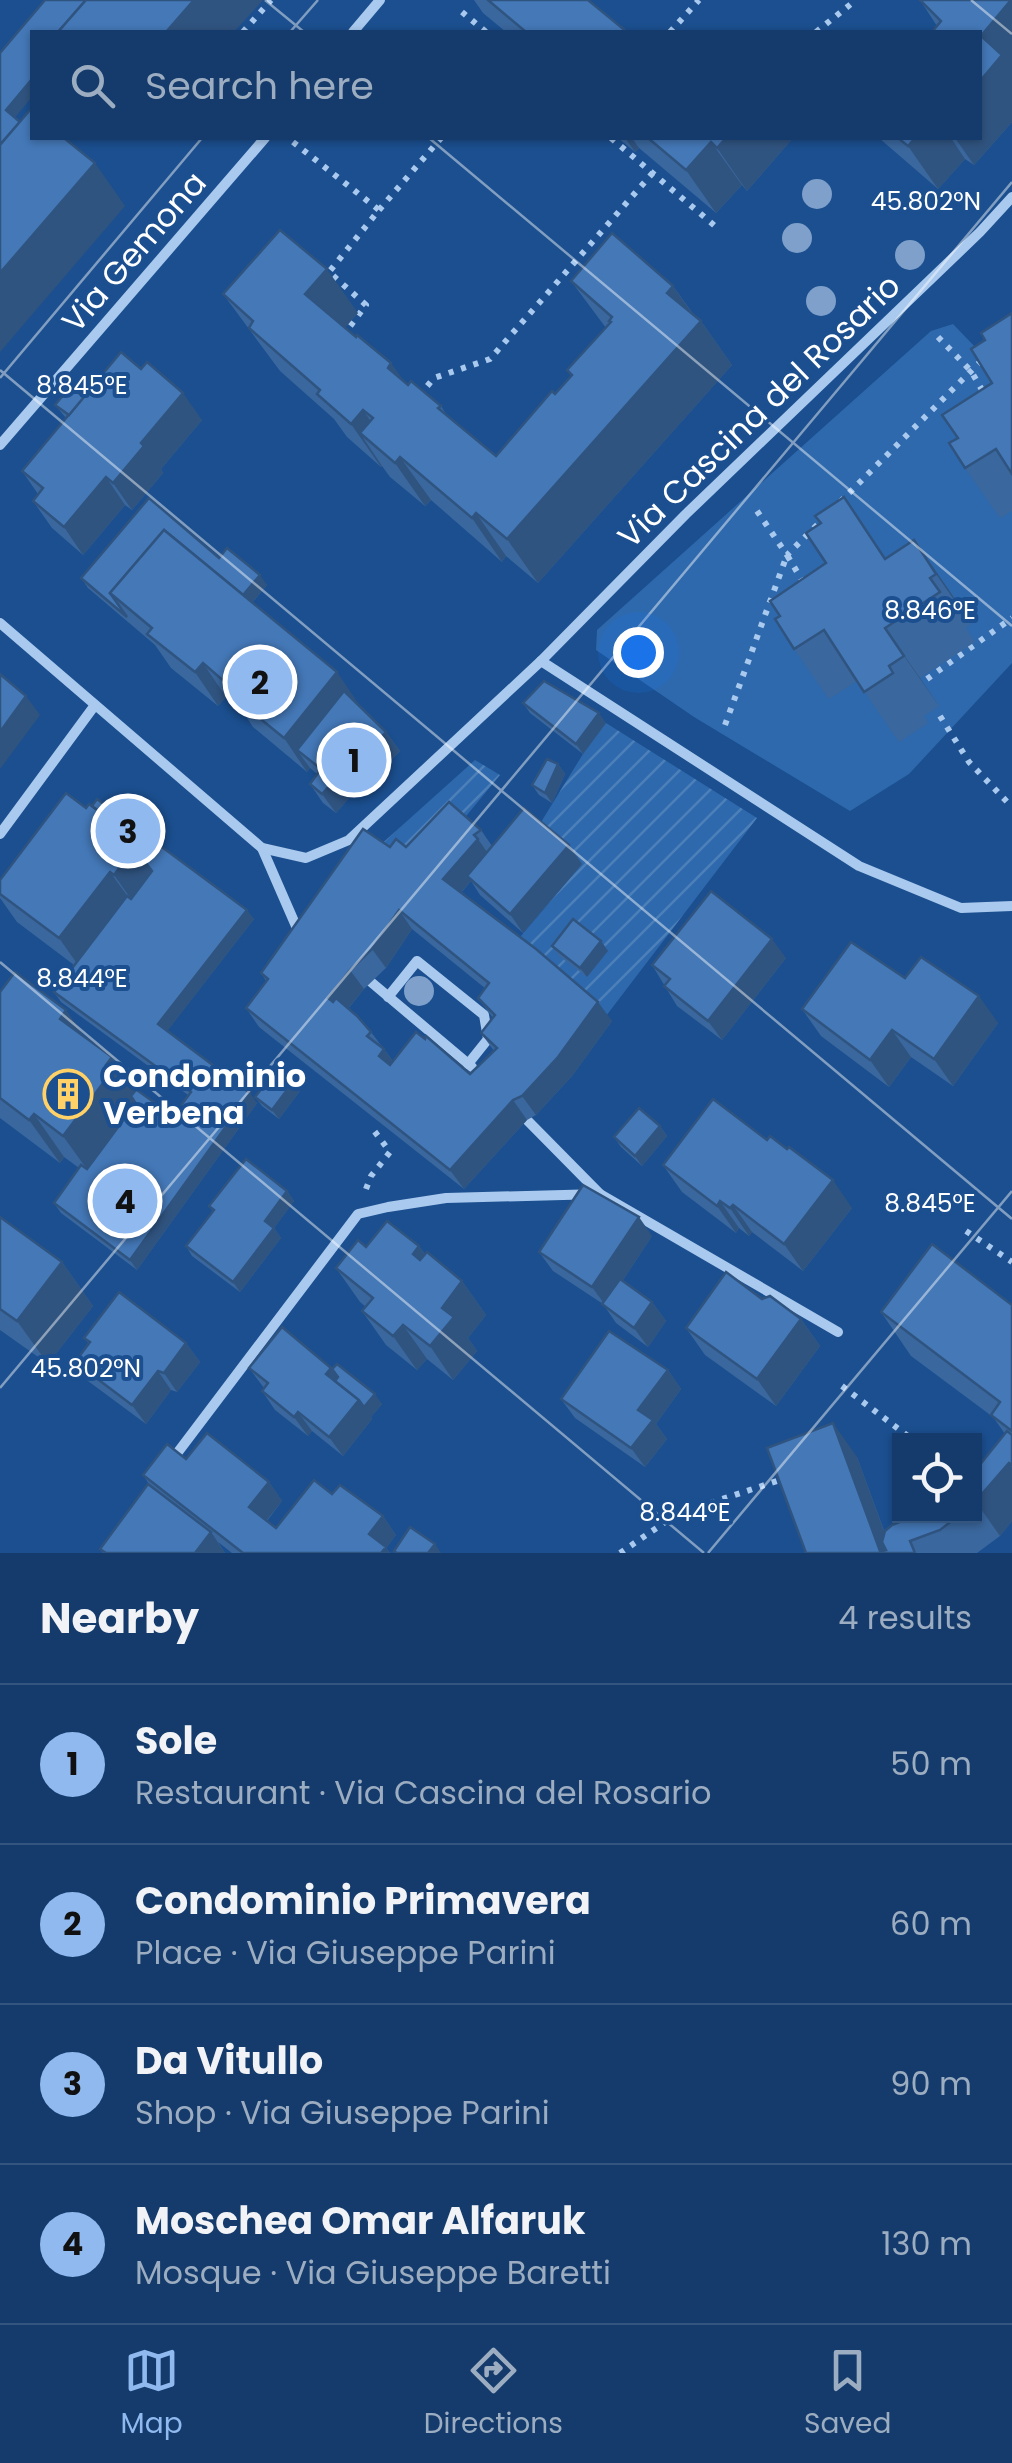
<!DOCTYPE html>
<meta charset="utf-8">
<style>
:root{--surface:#143b6b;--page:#1d4271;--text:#f1f3f6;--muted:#9dadc1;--line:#33557e;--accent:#90b9f0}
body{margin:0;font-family:Poppins,sans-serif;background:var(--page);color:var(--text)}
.controls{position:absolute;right:30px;bottom:30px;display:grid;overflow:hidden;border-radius:0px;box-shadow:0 2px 8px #0004}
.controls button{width:90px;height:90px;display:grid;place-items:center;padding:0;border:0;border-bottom:2px solid var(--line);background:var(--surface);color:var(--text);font:50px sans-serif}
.you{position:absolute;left:638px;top:652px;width:35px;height:35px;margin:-25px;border:8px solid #fff;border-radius:50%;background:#1a73e8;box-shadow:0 0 0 15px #1a73e833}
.badge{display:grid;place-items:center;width:65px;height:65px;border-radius:50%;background:var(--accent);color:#111;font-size:32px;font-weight:700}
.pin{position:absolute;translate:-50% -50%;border:5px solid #fff;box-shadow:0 2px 10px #0006}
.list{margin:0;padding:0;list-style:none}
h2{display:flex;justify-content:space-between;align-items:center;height:130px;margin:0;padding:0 40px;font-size:42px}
h2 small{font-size:32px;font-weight:400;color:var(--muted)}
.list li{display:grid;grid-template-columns:65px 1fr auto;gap:30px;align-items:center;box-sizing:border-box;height:160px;padding:0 40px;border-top:2px solid var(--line)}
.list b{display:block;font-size:38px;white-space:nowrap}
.list p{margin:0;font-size:32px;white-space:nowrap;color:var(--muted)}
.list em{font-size:32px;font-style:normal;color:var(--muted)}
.icon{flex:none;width:55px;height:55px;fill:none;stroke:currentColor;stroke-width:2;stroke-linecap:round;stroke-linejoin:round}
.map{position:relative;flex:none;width:1012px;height:1553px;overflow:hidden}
.search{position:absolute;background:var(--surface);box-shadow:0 2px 8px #0004;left:30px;right:30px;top:30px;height:110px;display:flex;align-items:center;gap:25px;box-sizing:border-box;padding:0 35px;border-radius:0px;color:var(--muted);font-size:38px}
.sheet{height:770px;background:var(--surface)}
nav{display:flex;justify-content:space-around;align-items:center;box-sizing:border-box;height:140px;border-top:2px solid var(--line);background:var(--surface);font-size:28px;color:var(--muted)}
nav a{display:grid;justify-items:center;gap:5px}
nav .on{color:var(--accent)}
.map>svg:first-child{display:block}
.green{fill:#2e69ad}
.garden{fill:url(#garden-furrows)}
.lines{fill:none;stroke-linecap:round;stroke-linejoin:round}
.path{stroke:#a9c9ee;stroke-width:6;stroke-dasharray:5 8;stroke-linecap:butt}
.street{stroke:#a9c9ee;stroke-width:10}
.tree{fill:#7ea0ca}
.wall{fill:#3a679d;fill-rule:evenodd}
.shaded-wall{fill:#305480}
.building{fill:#4478b7;stroke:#305480;stroke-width:2.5;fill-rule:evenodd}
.ticks{fill:none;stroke:#fff;stroke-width:2.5;stroke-opacity:0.45}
.labels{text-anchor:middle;stroke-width:8;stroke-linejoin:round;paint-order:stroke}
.street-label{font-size:32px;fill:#fff;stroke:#1b4f8f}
.poi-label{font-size:32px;font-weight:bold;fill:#fff;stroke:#1b4f8f;text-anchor:start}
.ticks-label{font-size:25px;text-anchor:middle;fill:#fff;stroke:#1b4f8f;stroke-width:8;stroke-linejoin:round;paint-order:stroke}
</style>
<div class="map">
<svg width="1012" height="1553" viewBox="0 0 1012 1553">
<defs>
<pattern id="garden-furrows" width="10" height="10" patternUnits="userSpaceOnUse" patternTransform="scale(2.5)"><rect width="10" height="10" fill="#2e69ad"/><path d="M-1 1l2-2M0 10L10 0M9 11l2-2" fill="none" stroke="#4d80b9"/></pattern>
</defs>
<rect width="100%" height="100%" fill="#1b4f8f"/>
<path class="green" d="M1012,318V663L909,774L850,811L694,717L596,650L597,630L931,331L953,324L979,351Z"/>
<g class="garden">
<path d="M606,723L757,818L606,1016L515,943L582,864L538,827L583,754Z"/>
<path d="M475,760L500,775L462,821L419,866L377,848Z"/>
</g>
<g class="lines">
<g class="path">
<path d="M462,12L486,32"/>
<path d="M243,32L271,0"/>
<path d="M670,32L699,0"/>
<path d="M816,32L856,0"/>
<path d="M611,138L715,226"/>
<path d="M293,142L379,210L329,272L366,305L345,333"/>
<path d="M379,210L441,138"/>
<path d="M938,337L971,371L985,395"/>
<path d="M419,396L434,378L490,359L657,168"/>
<path d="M840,502L983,359"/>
<path d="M757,511L787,555L824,518"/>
<path d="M927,679L1012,618"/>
<path d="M940,716L969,762L1012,807"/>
<path d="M725,725L787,555L806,587"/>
<path d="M366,1189L371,1176L390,1152L372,1128"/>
<path d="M966,1231L1012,1262"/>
<path d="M842,1386L913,1440"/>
<path d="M620,1553L677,1514L786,1478"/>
</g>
<g class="street">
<path d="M353,32L380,0"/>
<path d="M0,445L265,138"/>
<path d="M0,623L262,848L296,926L303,931"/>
<path d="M541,661L859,866L961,908L1012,906"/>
<path d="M0,834L95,705"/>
<path d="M262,848L306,858L349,840L541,661L686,514L980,232L1012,197"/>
<path d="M371,982L472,1067"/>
<path d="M388,997L417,961L484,1015L488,1039L468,1064"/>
<path d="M527,1120L600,1194"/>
<path d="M172,1460L358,1214L388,1207L446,1198L600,1194L838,1332"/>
</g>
</g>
<g class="tree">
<circle cx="817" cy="194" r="15"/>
<circle cx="797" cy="238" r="15"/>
<circle cx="910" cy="255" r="15"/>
<circle cx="821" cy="301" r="15"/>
<circle cx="419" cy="991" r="15"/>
</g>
<g class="wall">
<path d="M474,0H588L627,32H506L483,13Z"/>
<path d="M920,0H1012V122L974,165L965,159L938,189L879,138H980L937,26Z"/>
<path d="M618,138H793L747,191L742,185L716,213L639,148L635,152Z"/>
<path d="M571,281L673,286L694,315L701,321L732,365L538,583L506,556L502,562L431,500L425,506L390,477L382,466L381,467L347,437L334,419L280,371L223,294L358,313L345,327L405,383L441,406L448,417L496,456L571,376L567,370L606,328Z"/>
<path d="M1012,313V511L1000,518L965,468L958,438L992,383L985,340Z"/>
<path d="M84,397L202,420L161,469L163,473L132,510L125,505L83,555L52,528L33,501L38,494L22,471L66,418L55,405Z"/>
<path d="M914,540L971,624L966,628L975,642L920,678L939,706L924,716L928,723L899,742L857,681L829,699L794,649L886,558Z"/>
<path d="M219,558L267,585L252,603L360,706L386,732L400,751L359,794L355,791L336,813L323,803L310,784L317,774L310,768L307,772L253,727L241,709L226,697L218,706L171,668L155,645L88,588L81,578Z"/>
<path d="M523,703L606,723L583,754L530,713Z"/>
<path d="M558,764L565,774L552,803L539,795L532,785Z"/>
<path d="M86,808L254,919L167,1031L257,1103L137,1270L61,1213L54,1203L79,1168L64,1157L60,1163L0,1118V992L85,1038L112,1057L135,1091L173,1116L188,1095L61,1002L54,992L74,965L17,922L0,898V880Z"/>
<path d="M481,830L492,846L569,845L582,864L523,933L480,895L471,881L461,893L612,1021L572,1076L536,1115L527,1120L464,1189L259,1027L246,1008L266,981L261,973L390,847H406ZM412,929L486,989L478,998L493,1018L481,1033L494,1051L470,1074L393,1061L371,1032L348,1009L364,989L386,968Z"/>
<path d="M601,941L608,951L587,977L559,956L552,946Z"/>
<path d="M786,958L722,1040L677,1006L652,965Z"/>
<path d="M905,978L998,1023L953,1086L911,1057L889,1087L821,1036L802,1009Z"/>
<path d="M293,1082L300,1091L279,1119L262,1106L255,1097Z"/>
<path d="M660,1126L667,1136L642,1166L621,1147L614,1137Z"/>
<path d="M663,1165L852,1208L803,1271L752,1232L749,1236L739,1228L736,1233L682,1192Z"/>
<path d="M287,1191L294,1201L274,1228L281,1238L240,1292L192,1256L186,1246L213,1211L209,1206Z"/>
<path d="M0,1217L62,1262L93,1306L48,1364L0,1330Z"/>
<path d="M652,1236L623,1280L652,1302L666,1321L648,1347L616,1323L603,1304L553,1271L539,1252Z"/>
<path d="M419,1246L425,1254L462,1281L486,1315L468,1338L477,1351L453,1380L427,1359L417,1370L386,1345L362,1311L366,1307L360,1302L336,1268L366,1247Z"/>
<path d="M1012,1305V1521L1000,1536L977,1553H806L857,1457L885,1533L915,1516H974V1472L1005,1434L993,1417L911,1356L881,1312Z"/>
<path d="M801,1319L820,1346L776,1406L705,1355L686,1328Z"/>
<path d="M84,1338L186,1343L200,1362L177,1392L171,1390L146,1424L88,1381L75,1362L89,1344Z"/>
<path d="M249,1368L332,1369L382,1404L371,1417L372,1419L343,1456L312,1431L308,1436L275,1410L262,1391L264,1388Z"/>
<path d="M668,1370L681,1389L656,1424L667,1439L645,1467L575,1418L561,1399Z"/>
<path d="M186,1459L269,1482L282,1501L267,1521L276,1528L332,1494L383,1516L396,1535L386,1548L390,1553H232L218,1542L225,1553H103L100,1549L151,1487L143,1475Z"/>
</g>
<g class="shaded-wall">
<path d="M194,0H263L234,32H166Z"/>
<path d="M1012,0V122L974,165L955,138H980L981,36Z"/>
<path d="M32,79V97L13,120L6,110Z"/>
<path d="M625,138H632L639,148L635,152Z"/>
<path d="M726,138H793L747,191L717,148Z"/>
<path d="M915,138H951L965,159L938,189L908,146Z"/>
<path d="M711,142L742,185L716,213L686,170Z"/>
<path d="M95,163L125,206L0,352V273Z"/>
<path d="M327,269L358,313L336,338L305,294Z"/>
<path d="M673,286L699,323L701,321L732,365L538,583L507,539Z"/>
<path d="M391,363L422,406L388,368Z"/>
<path d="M183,393L202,420L161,469L163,473L132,510L113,483L141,443Z"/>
<path d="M363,410L393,453L360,433L382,466L381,467L351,424Z"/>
<path d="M400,457L431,500L425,506L395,463Z"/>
<path d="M106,477L125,505L83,555L64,527Z"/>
<path d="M476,513L506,556L502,562L472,518Z"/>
<path d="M914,540L949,590L971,624L936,574Z"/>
<path d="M260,575L267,585L244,612L237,602Z"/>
<path d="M885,628L920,678L939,706L904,656Z"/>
<path d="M203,663L226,697L218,706L195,672Z"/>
<path d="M337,672L360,706L314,764L297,750L310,768L307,772L284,738Z"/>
<path d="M26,696L40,715L0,769V732Z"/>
<path d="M599,713L606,723L583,754L576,744Z"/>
<path d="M386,732L400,751L359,794L346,775Z"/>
<path d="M558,764L565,774L552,803L545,793Z"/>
<path d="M342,772L355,791L336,813L322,794Z"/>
<path d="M116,824L135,847L159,881L138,909L114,875L111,829Z"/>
<path d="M478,839L491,858L467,876L471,881L456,898L443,879Z"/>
<path d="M569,845L582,864L523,933L510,914Z"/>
<path d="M110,872L134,905L83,972L59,938Z"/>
<path d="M247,910L254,919L165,1034L158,1024Z"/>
<path d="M399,910L412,929L386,968L372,949Z"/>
<path d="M772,939L786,958L722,1040L708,1021Z"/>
<path d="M601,941L608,951L587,977L580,968Z"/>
<path d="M350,970L364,989L341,1017L328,998Z"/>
<path d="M979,996L998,1023L953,1086L934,1059Z"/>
<path d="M598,1002L612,1021L572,1076L536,1115L522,1096Z"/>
<path d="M66,1010L97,1054L60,1019Z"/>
<path d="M892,1030L911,1057L889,1087L870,1060Z"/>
<path d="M384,1049L398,1068L392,1075L379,1056Z"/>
<path d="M112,1057L142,1101L94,1179L63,1136Z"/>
<path d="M293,1082L300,1091L279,1119L272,1110Z"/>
<path d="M250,1093L257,1103L137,1270L130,1260Z"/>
<path d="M513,1100L527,1120L464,1189L450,1170Z"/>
<path d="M34,1114L64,1157L60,1163L29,1120Z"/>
<path d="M660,1126L667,1136L642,1166L635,1156Z"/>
<path d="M833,1180L852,1208L803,1271L784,1244Z"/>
<path d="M287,1191L294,1201L272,1231L265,1221Z"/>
<path d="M720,1201L739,1228L736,1233L717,1206Z"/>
<path d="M733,1205L752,1232L749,1236L730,1208Z"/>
<path d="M639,1217L652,1236L606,1306L592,1287Z"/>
<path d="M274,1228L281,1238L240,1292L233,1282Z"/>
<path d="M419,1246L443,1280L413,1254Z"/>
<path d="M62,1262L93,1306L48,1364L17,1321Z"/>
<path d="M462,1281L486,1315L468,1338L477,1351L453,1380L430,1346L442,1308Z"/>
<path d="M652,1302L666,1321L648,1347L634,1328Z"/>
<path d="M801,1319L820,1346L776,1406L757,1379Z"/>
<path d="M403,1325L427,1359L417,1370L393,1336Z"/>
<path d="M186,1343L200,1362L177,1392L164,1373Z"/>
<path d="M331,1368L345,1387L326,1374Z"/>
<path d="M668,1370L681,1389L656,1424L667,1439L645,1467L631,1448L638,1410Z"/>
<path d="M158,1371L171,1390L146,1424L132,1405Z"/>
<path d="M375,1394L382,1404L371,1417L372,1419L343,1456L329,1437L359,1400Z"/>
<path d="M298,1412L312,1431L308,1436L294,1417Z"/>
<path d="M833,1423L857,1457L892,1553H881Z"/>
<path d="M1009,1463L1012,1467V1521L1000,1536L976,1502Z"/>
<path d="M269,1482L282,1501L262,1526L249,1507Z"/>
<path d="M383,1516L396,1535L386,1548L390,1553H381L369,1534Z"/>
<path d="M211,1532L225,1553H195Z"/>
<path d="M435,1544L441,1553H428Z"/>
</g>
<g class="building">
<path d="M45,0H86L58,32H32V79L6,110L20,122L0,145V53Z"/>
<path d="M86,0H194L166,32H58Z"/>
<path d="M488,0H588L627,32H526Z"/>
<path d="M920,0H1011L981,36L1002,55L980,81V32H932L941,21Z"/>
<path d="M30,110L32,112V138H64L95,163L0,273V145Z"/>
<path d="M648,138H726L717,148L711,142L686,170Z"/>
<path d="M898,138H915L908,146Z"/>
<path d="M280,230L327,269L305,294L356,337L357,335L391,363L388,368L408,385L411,381L441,406L438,408L496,456L552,391L555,394L572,375L567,370L611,322L609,321L612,317L571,281L612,233L673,286L667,293L701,321L507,539L476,513L472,518L400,457L395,463L360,433L373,418L363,410L351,424L317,394L320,390L249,328L253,321L223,294Z"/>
<path d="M1012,313V474L996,449L965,468L949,443L958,438L942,415L992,383L971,349L985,340L981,333Z"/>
<path d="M121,352L141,369L147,362L183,393L141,443L144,446L113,483L106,477L64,527L33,501L43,488L22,471Z"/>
<path d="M70,387L84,397L69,415L55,405Z"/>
<path d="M844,497L885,559L914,540L936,574L930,578L940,592L885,628L904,656L889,666L893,673L864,692L824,630L794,649L775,619L780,616L770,601L826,563L806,533L821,523L815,516Z"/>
<path d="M149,498L219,558L227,548L260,575L243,595L164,530L110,593L127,617L81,578Z"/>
<path d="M164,530L337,672L284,738L230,694L233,689L203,663L195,672L147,634L152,628L110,593Z"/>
<path d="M0,674L26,696L0,732Z"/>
<path d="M544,681L599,713L576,744L523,703Z"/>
<path d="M344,691L386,732L346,775L342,772L322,794L310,784L321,769L297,750Z"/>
<path d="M547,759L558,764L545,793L532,785Z"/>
<path d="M66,793L86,808L89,804L116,824L111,829L135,847L114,875L110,872L59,938L0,894V880Z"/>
<path d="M97,799L247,910L158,1024L250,1093L130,1260L54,1203L81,1165L87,1169L130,1111L136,1104L131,1096L135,1091L137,1090L173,1116L191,1092L54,992L127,896L131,899L152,871L116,824L92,806Z"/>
<path d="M449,802L481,830L474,835L478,839L443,879L536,949L598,1002L558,1057L522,1096L513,1100L450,1170L246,1008L268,979L261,973L363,829L390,847L396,839L406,847ZM399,910L489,983L478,998L495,1015L481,1033L497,1048L470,1074L426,1036L425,1039L416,1032L390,1065L379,1056L384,1049L367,1036L371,1032L357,1016L336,998L333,1002L328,998L350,970L372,949Z"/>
<path d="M524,808L569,845L510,914L467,876Z"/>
<path d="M711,891L772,939L708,1021L664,986L670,979L652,965Z"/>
<path d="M573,919L601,941L580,968L552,946Z"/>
<path d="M851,942L905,978L921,957L979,996L934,1059L892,1030L870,1060L802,1009Z"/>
<path d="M15,972L66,1010L60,1019L112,1057L106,1065L113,1070L63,1136L34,1114L29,1120L0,1098V992Z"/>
<path d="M277,1069L293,1082L272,1110L255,1097Z"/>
<path d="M713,1099L767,1140L770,1136L787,1149L789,1147L833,1180L784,1244L733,1205L730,1208L720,1201L717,1206L663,1165Z"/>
<path d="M639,1108L660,1126L635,1156L614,1137Z"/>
<path d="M246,1159L287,1191L265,1221L274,1228L233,1282L186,1246L214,1210L209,1206Z"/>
<path d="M583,1185L639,1217L592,1287L539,1252Z"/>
<path d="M0,1217L62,1262L17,1321L0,1309Z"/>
<path d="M387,1221L419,1246L413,1254L420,1260L427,1252L462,1281L442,1308L454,1317L430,1346L403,1325L393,1336L362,1311L373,1298L336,1268L358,1240L366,1247Z"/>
<path d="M932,1244L1012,1305V1431L991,1415L1000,1402L881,1312Z"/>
<path d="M726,1272L762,1299L770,1296L801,1319L757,1379L686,1328Z"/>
<path d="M620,1279L652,1302L634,1328L602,1304Z"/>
<path d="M119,1292L186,1343L164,1373L158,1371L132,1405L75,1362L90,1342L84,1338Z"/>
<path d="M282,1327L331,1368L326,1374L359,1400L329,1437L298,1412L294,1417L262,1391L268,1383L249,1368Z"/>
<path d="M609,1331L668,1370L638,1410L653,1420L631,1448L561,1399Z"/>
<path d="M337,1364L375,1394L364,1407L359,1400L335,1381L338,1377L332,1369Z"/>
<path d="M833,1423L880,1551L886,1550L882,1542L885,1531L892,1525L915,1516H958L940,1530L910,1541L915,1553H806L767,1448Z"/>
<path d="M1007,1431L1012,1435V1465L1009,1463L974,1503V1472Z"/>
<path d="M207,1433L269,1482L249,1507L276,1528L314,1480L332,1494L340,1485L383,1516L369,1534L386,1547L381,1553H243L143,1475L167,1444L186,1459Z"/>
<path d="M148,1484L211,1532L195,1553H106L100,1549Z"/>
<path d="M410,1527L435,1544L428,1553H397L394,1551Z"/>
</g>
<path class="ticks" d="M265,0L304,32M971,0L1012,34M290,32L318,0M429,138L1012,626M0,370L1012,1219M0,378L202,138M0,962L704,1553M0,1388L1012,182M708,1553L1012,1191"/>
<defs>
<g id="building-ring" transform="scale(2.5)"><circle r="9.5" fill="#1b4f8f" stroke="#ffd166" stroke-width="1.5"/><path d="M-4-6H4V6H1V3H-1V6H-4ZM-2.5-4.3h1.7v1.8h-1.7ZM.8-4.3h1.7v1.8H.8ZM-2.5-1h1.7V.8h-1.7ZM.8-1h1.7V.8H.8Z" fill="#ffd166"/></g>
</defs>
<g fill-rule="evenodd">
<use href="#building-ring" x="68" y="1094"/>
</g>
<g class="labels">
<g class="street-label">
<text transform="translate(134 252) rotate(-49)" y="11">Via Gemona</text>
<text transform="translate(759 411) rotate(-44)" y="11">Via Cascina del Rosario</text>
</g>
<g class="poi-label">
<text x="103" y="1087">Condominio<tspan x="103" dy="37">Verbena</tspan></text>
</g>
</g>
<g class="ticks-label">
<text x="926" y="210">45.802°N</text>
<text x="82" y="394">8.845°E</text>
<text x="930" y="619">8.846°E</text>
<text x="82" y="987">8.844°E</text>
<text x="930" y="1212">8.845°E</text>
<text x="86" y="1377">45.802°N</text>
<text x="685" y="1521">8.844°E</text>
</g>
</svg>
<div class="controls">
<button><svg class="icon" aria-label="locate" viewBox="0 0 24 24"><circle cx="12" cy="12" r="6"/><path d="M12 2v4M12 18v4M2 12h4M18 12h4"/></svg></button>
</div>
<div class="you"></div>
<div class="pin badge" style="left:354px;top:760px">1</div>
<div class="pin badge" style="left:260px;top:682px">2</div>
<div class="pin badge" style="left:128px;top:831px">3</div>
<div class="pin badge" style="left:125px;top:1201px">4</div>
<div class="search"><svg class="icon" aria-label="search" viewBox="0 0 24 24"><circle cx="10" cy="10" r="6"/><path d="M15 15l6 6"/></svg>Search here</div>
</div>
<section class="sheet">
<h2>Nearby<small>4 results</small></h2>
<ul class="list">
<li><span class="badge">1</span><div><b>Sole</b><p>Restaurant · Via Cascina del Rosario</p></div><em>50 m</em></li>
<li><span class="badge">2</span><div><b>Condominio Primavera</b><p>Place · Via Giuseppe Parini</p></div><em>60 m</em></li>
<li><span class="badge">3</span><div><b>Da Vitullo</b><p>Shop · Via Giuseppe Parini</p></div><em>90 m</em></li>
<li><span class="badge">4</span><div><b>Moschea Omar Alfaruk</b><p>Mosque · Via Giuseppe Baretti</p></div><em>130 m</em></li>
</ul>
</section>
<nav>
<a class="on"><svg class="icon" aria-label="map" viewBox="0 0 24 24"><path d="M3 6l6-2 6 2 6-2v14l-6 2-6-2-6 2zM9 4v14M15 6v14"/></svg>Map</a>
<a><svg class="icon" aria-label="directions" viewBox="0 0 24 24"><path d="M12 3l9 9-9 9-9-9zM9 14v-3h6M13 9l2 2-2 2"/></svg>Directions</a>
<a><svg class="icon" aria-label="saved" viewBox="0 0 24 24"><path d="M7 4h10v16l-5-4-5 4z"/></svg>Saved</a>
</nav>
